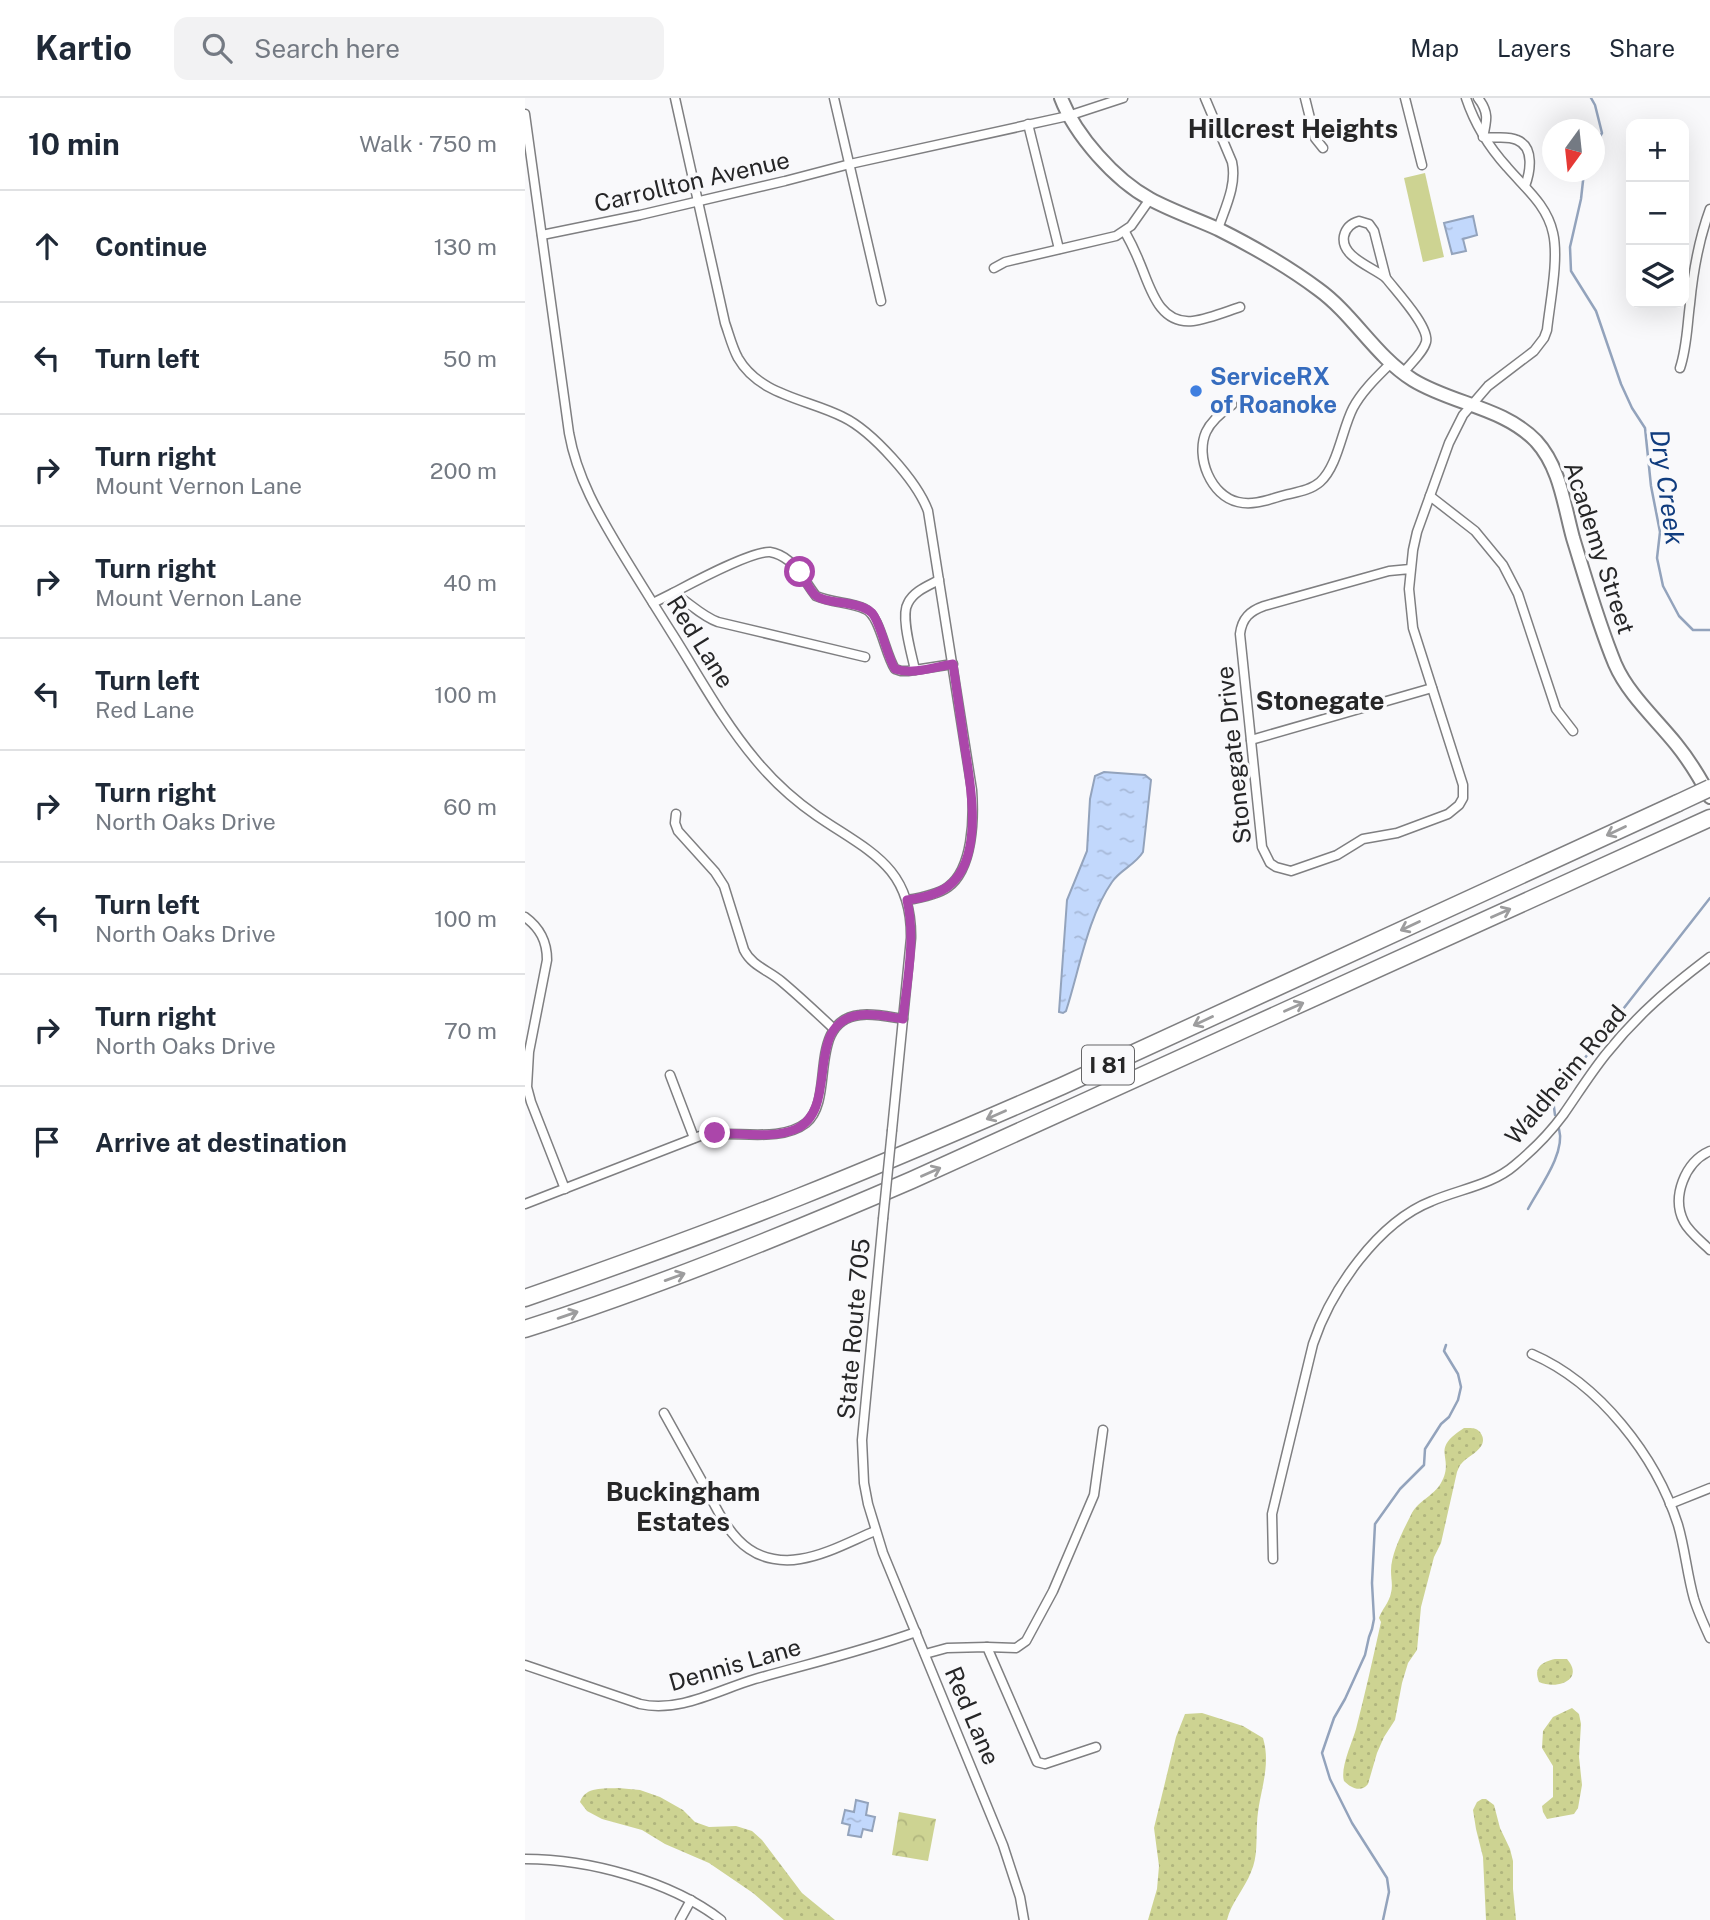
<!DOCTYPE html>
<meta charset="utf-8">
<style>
:root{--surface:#fff;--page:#f2f2f3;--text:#1f2937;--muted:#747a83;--line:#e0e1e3}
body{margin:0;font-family:"Public Sans",sans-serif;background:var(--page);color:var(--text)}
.controls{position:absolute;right:21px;top:21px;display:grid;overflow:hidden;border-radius:14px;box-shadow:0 7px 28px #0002}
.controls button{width:63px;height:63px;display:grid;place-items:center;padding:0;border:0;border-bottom:2px solid var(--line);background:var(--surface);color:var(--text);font:35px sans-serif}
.compass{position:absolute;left:1017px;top:21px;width:63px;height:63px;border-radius:50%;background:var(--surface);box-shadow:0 7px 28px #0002;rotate:195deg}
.stop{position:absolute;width:21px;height:21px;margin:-16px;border:5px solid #ab46aa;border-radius:50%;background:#fff}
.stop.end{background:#ab46aa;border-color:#fff;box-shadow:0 2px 7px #0008}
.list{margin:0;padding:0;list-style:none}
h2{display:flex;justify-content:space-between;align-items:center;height:91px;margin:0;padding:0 28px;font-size:30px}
h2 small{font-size:23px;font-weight:400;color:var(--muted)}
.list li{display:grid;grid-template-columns:46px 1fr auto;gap:21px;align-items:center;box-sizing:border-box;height:112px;padding:0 28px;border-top:2px solid var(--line)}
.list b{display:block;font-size:26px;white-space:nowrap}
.list p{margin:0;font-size:23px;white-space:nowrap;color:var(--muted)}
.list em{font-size:23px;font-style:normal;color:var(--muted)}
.icon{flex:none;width:38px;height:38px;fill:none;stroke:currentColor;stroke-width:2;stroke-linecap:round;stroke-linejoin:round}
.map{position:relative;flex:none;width:1185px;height:1822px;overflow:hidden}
header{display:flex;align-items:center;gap:42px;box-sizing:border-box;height:98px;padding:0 35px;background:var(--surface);border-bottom:2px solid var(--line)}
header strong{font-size:33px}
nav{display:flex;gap:38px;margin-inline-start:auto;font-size:24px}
.search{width:490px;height:63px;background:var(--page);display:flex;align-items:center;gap:18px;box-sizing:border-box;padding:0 24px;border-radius:14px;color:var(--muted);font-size:26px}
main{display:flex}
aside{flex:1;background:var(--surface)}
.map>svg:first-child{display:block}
.grass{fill:url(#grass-dots)}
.park{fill:url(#park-crowns)}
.pitch{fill:#cdd392}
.water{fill:url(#water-ripples);stroke:#93a3bc;stroke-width:2}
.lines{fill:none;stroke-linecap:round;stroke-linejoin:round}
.stream{stroke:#93a3bc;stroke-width:2.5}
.street-casing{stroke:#7f7f81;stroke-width:11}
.secondary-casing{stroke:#7f7f81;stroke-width:16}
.highway-casing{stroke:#7f7f81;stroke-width:19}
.street{stroke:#fff;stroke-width:8}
.secondary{stroke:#fff;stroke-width:12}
.highway{stroke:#fff;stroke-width:16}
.street-bridge-casing{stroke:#7f7f81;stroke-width:11;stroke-linecap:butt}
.highway-bridge-casing{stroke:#7f7f81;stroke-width:19;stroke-linecap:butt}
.street-bridge{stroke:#fff;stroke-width:8}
.highway-bridge{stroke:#fff;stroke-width:16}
.oneway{stroke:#9d9d9e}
.route{stroke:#ab46aa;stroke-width:9}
.shop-dot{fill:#3f7fe0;stroke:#f9f9fb;stroke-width:2.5}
.labels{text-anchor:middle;stroke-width:7;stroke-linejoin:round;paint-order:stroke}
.shield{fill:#f9f9fb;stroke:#656567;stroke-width:2}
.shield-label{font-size:23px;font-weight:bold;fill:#262627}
.street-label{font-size:24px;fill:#262627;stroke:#f9f9fb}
.shop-label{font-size:24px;font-weight:bold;fill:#366cbe;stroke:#f9f9fb;text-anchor:start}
.neighbourhood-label{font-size:26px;font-weight:bold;fill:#262627;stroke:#f9f9fb}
.water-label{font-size:26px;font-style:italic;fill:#103c7e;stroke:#f9f9fb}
</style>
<header>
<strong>Kartio</strong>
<div class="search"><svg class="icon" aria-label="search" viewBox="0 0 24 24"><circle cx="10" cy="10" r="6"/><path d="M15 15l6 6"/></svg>Search here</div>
<nav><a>Map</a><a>Layers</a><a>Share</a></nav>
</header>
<main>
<aside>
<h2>10 min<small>Walk · 750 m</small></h2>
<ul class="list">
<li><svg class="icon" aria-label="ahead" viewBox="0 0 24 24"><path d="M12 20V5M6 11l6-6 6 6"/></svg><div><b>Continue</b></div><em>130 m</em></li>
<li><svg class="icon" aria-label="left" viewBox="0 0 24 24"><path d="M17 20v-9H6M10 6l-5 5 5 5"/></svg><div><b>Turn left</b></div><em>50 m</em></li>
<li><svg class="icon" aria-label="right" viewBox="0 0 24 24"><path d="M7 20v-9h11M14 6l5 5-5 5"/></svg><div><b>Turn right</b><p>Mount Vernon Lane</p></div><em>200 m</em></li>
<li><svg class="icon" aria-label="right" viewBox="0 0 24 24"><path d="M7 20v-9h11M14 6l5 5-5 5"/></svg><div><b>Turn right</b><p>Mount Vernon Lane</p></div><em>40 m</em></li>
<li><svg class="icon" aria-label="left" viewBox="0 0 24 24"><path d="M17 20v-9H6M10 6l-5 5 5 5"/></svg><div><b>Turn left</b><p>Red Lane</p></div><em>100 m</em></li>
<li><svg class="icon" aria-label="right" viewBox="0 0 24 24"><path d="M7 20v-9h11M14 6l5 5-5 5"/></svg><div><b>Turn right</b><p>North Oaks Drive</p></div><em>60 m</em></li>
<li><svg class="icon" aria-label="left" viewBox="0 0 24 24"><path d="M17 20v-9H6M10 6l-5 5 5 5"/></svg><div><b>Turn left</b><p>North Oaks Drive</p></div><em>100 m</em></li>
<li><svg class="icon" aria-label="right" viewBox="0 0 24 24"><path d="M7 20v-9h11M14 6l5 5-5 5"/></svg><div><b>Turn right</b><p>North Oaks Drive</p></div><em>70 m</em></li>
<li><svg class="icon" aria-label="arrive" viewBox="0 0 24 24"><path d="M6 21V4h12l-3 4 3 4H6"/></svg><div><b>Arrive at destination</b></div></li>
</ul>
</aside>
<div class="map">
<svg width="1185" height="1822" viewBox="0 0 1185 1822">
<defs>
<pattern id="grass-dots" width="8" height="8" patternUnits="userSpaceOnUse" patternTransform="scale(1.75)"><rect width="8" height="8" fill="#cdd392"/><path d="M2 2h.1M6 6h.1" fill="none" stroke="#b0b57e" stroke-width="1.8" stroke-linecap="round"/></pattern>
<pattern id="park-crowns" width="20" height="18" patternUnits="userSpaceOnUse" patternTransform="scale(1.75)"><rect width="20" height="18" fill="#cdd392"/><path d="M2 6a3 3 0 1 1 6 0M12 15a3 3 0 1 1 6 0" fill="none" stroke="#b0b57e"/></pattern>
<pattern id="water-ripples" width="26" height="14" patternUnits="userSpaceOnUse" patternTransform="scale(1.75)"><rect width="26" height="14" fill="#c2d8fc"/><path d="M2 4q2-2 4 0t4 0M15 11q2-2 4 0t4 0" fill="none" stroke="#a7b9d8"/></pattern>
</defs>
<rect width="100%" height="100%" fill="#f9f9fb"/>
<g class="grass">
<path d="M939,1330C945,1330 951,1329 955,1334C966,1349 944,1357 937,1365C934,1368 934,1370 932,1374L916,1445L909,1459L896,1509L892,1552L883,1565L877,1585L870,1622L859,1639L852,1655L843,1686C836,1695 826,1690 819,1683C815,1670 827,1645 831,1631C840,1596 848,1560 856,1524L854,1520C857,1511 864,1505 866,1495C868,1487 866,1481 866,1473C866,1455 878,1433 886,1417C892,1403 909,1398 916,1385C931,1358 903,1353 939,1330Z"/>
<path d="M1030,1561H1042C1060,1582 1032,1592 1014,1584C1008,1569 1017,1564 1030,1561Z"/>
<path d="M1047,1610L1054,1616L1056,1626L1054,1659L1057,1687L1053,1710L1049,1716L1022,1721L1018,1714L1017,1708L1028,1699V1668L1017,1650L1018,1633L1028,1619Z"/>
<path d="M677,1615L718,1628L738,1640C747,1670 733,1696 732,1726C731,1741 733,1759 726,1774C720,1790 706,1805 702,1822H623L632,1791L634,1768L629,1730L651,1639L660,1616Z"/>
<path d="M93,1690L115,1692L135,1699L158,1712L170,1724L184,1729L211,1728L227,1733L237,1742L277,1795L310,1822H259L228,1795L184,1765L140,1746L117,1732L77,1721L62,1713L55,1704C61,1688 78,1691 93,1690Z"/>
<path d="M957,1701H961L969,1707L975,1730L985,1751L988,1763V1791L991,1822H961L958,1759L951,1731L948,1712L952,1704Z"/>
</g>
<path class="park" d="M374,1714L411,1721L403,1763L367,1757Z"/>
<path class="pitch" d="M900,75L919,159L898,164L879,80Z"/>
<g class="water">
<path d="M948,118L952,137L938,141L941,153L927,156L919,125Z"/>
<path d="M579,674L620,677L626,682L618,754C610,767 595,772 587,784C563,818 554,873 541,913L538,915L534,914L542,802L562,753L565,701L570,678Z"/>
<path d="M331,1702L343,1705L341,1717L350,1719L347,1733L338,1731L336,1739L323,1737L325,1727L317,1725L320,1712L329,1714Z"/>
</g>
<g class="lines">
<g class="stream">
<path d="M1066,0L1070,7L1077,35L1070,47"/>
<path d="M1059,74L1056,101L1045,149L1046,173L1071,213L1096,286L1107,310L1120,330L1126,388L1135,434L1132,460L1138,488L1154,518L1168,532H1185"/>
<path d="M1030,1017L1028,1002L1034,993L1185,800"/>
<path d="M1003,1111C1014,1090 1041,1055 1034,1031"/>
<path d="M858,1822L864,1794L862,1780L827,1725L805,1681L797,1655L809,1620L820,1601L840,1557L844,1539L847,1531L849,1521L847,1485L850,1426L875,1391L899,1367L900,1351L916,1326L924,1319L933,1302L936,1289L933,1276L919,1253L921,1247"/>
</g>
<g class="street-casing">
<g id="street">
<path d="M150,0L200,225C204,236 207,249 213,260C235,298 283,301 318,319C347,333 392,383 403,413L447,692C449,720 448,771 423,789C412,797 395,800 382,802"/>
<path d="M309,0L356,203"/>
<path d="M680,0L707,64C712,87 700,110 693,131"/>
<path d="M780,0L790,40L798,50"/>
<path d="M880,0L897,67"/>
<path d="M953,0C964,14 962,22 958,39C969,41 982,37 992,42C1010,49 1005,75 1000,88"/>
<path d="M0,16L44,335C52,380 74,417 97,455C114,483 131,510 148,537C174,578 198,623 230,661C248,683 269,702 292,718C343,753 387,768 386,840L367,1032"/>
<path d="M503,26L534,151"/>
<path d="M834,123L844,126L849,133L861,180C848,169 815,159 819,138C821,129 827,125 834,123Z"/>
<path d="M600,134C605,143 610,153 614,163C625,188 633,227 668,223C683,221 700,214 715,209"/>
<path d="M17,137L115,117L260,83L325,66L543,18L598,0"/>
<path d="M469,170L480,164L591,138L606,128L625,101"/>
<path d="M861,180C870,192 905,229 901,244C898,255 885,266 878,275"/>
<path d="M1155,270C1162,249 1162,228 1165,206C1168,174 1174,141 1185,111"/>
<path d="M707,307C697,314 686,323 681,334C670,359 686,398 713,404C729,408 745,401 760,397C772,394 786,392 795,384C813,368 817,331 828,310C837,293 852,279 866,265"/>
<path d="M905,398L950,433L978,467L993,496L1031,611L1048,633"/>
<path d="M885,471L864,473L739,508C725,513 717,520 715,536L737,749L745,765L751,769L766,773L812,757L838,741L872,735L923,716L934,707L938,700V687L888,530L884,491L888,452L892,434L924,345L938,317L963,288L1009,253L1019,240L1022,232C1025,204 1034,161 1028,135C1022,107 1000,90 982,69C963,48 950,27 941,0"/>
<path d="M148,495C167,485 226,453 245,454C252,455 259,459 264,463C276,473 282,487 291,498C307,505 325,504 340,511C355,517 360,556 370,571L376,573H383L428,566"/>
<path d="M128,505L148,495C164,504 176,518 193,524L340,559"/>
<path d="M390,572C387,557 375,518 383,505C389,493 403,488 414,482"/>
<path d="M726,642L907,590"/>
<path d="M151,716L150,725L153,733L190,774L199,788L219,852C227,868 243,872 256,883C274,898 292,915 309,931"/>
<path d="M0,819C15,830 22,843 22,862L4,954L2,989L6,1004L40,1091"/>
<path d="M145,977L169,1040"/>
<path d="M1185,1053C1160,1064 1146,1099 1159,1124C1164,1134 1177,1144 1185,1152"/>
<path d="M0,1106L175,1038C207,1031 254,1046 281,1025C311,1001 281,923 335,917C348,915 365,919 378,921"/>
<path d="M358,1121L337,1342L339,1385L343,1406L358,1455L478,1747L495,1799L499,1822"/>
<path d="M1007,1256C1074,1285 1131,1358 1153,1427C1160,1451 1162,1476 1169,1501C1173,1514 1179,1527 1185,1540"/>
<path d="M139,1315C152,1338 165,1362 178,1385C190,1407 202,1436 224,1451C238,1461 258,1464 275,1461C301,1457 326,1443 350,1433"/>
<path d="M1145,1406L1185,1390"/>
<path d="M748,1461L747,1416L788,1246C806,1192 853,1124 907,1103C935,1091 967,1087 990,1067C1008,1052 1024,1036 1038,1017C1052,997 1065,976 1081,956C1113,916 1144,890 1185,859"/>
<path d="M462,1549L491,1550L501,1543L528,1493L569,1397L578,1332"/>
<path d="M400,1556L422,1550L462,1549L512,1664L520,1666L571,1649"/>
<path d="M0,1567L115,1606C154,1615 193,1592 230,1581C283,1566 338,1553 391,1534"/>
<path d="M0,1761C63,1761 146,1783 196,1822"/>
<path d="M155,1822L166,1802"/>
</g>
</g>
<g class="secondary-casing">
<path id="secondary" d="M536,0C550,37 590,82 625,101C647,113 671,121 693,131C727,148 762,168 793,191C829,217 850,258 888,282C927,306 978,309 1011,343C1035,369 1039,407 1048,440C1061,482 1073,525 1090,566C1103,596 1130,620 1151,646C1164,662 1175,680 1185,699"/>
</g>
<g class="highway-casing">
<g id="highway">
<path d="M0,1200C92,1168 183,1135 274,1099C362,1064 450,1026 537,988L1153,705"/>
<path d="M0,1231C132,1189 260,1137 387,1082L1185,720"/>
</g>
</g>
<use href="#street" class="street"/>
<use href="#secondary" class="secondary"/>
<use href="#highway" class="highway"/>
<g class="street-bridge-casing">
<path id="street-bridge" d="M358,1121L367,1032"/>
</g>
<g class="highway-bridge-casing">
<path id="highway-bridge" d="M1153,705L1185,690"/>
</g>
<use href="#street-bridge" class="street-bridge"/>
<use href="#highway-bridge" class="highway-bridge"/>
</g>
<defs><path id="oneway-shaft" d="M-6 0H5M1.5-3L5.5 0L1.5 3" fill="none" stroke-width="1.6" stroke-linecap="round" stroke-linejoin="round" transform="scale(1.75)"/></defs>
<g class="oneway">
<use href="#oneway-shaft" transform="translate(1091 733) rotate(155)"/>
<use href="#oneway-shaft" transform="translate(976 815) rotate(-24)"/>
<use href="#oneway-shaft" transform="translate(885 828) rotate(155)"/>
<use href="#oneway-shaft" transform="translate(769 909) rotate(-24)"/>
<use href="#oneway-shaft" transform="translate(678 923) rotate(155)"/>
<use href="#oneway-shaft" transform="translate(471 1017) rotate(156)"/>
<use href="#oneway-shaft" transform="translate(406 1074) rotate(-24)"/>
<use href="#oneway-shaft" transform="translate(150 1179) rotate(-20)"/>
<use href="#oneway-shaft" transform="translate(43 1217) rotate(-19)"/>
</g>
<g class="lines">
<path class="route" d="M190,1035C214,1035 249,1041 271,1031C316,1011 277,924 335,917C348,915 365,919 378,921C382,882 391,841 382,802C398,800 419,795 430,782C457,751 446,687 440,651C436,623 432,594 428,566C410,569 387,577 370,571C361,556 356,525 347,515C334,502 301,507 290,497C284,491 280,481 275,474"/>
</g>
<circle class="shop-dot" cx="671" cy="293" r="7"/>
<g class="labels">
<rect class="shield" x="557" y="947.5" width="52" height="39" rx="5"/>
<g class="shield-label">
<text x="583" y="975">I 81</text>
</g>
<g class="street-label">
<text transform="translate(167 84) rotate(-13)" y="8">Carrollton Avenue</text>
<text transform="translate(1074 450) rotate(72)" y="8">Academy Street</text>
<text transform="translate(175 544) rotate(58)" y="8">Red Lane</text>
<text transform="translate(709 657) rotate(-96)" y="8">Stonegate Drive</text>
<text transform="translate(1041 977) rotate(-50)" y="8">Waldheim Road</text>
<text transform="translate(329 1231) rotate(-85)" y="8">State Route 705</text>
<text transform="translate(210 1567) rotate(-16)" y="8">Dennis Lane</text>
<text transform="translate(447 1618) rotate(67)" y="8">Red Lane</text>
</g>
<g class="shop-label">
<text x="685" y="287">ServiceRX<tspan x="685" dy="28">of Roanoke</tspan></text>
</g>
<g class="neighbourhood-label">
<text x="768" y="40">Hillcrest Heights</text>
<text x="795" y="612">Stonegate</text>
<text x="158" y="1403">Buckingham<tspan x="158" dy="30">Estates</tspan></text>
</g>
<g class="water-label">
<text transform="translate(1142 389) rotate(82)" y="9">Dry Creek</text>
</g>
</g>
</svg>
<div class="controls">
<button>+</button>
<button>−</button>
<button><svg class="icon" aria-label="layers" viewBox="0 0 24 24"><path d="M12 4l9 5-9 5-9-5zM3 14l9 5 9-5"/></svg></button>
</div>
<svg class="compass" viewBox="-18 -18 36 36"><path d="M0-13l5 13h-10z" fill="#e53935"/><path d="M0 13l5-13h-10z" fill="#747a83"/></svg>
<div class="stop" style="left:275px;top:474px"></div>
<div class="stop end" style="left:190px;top:1035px"></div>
</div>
</main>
